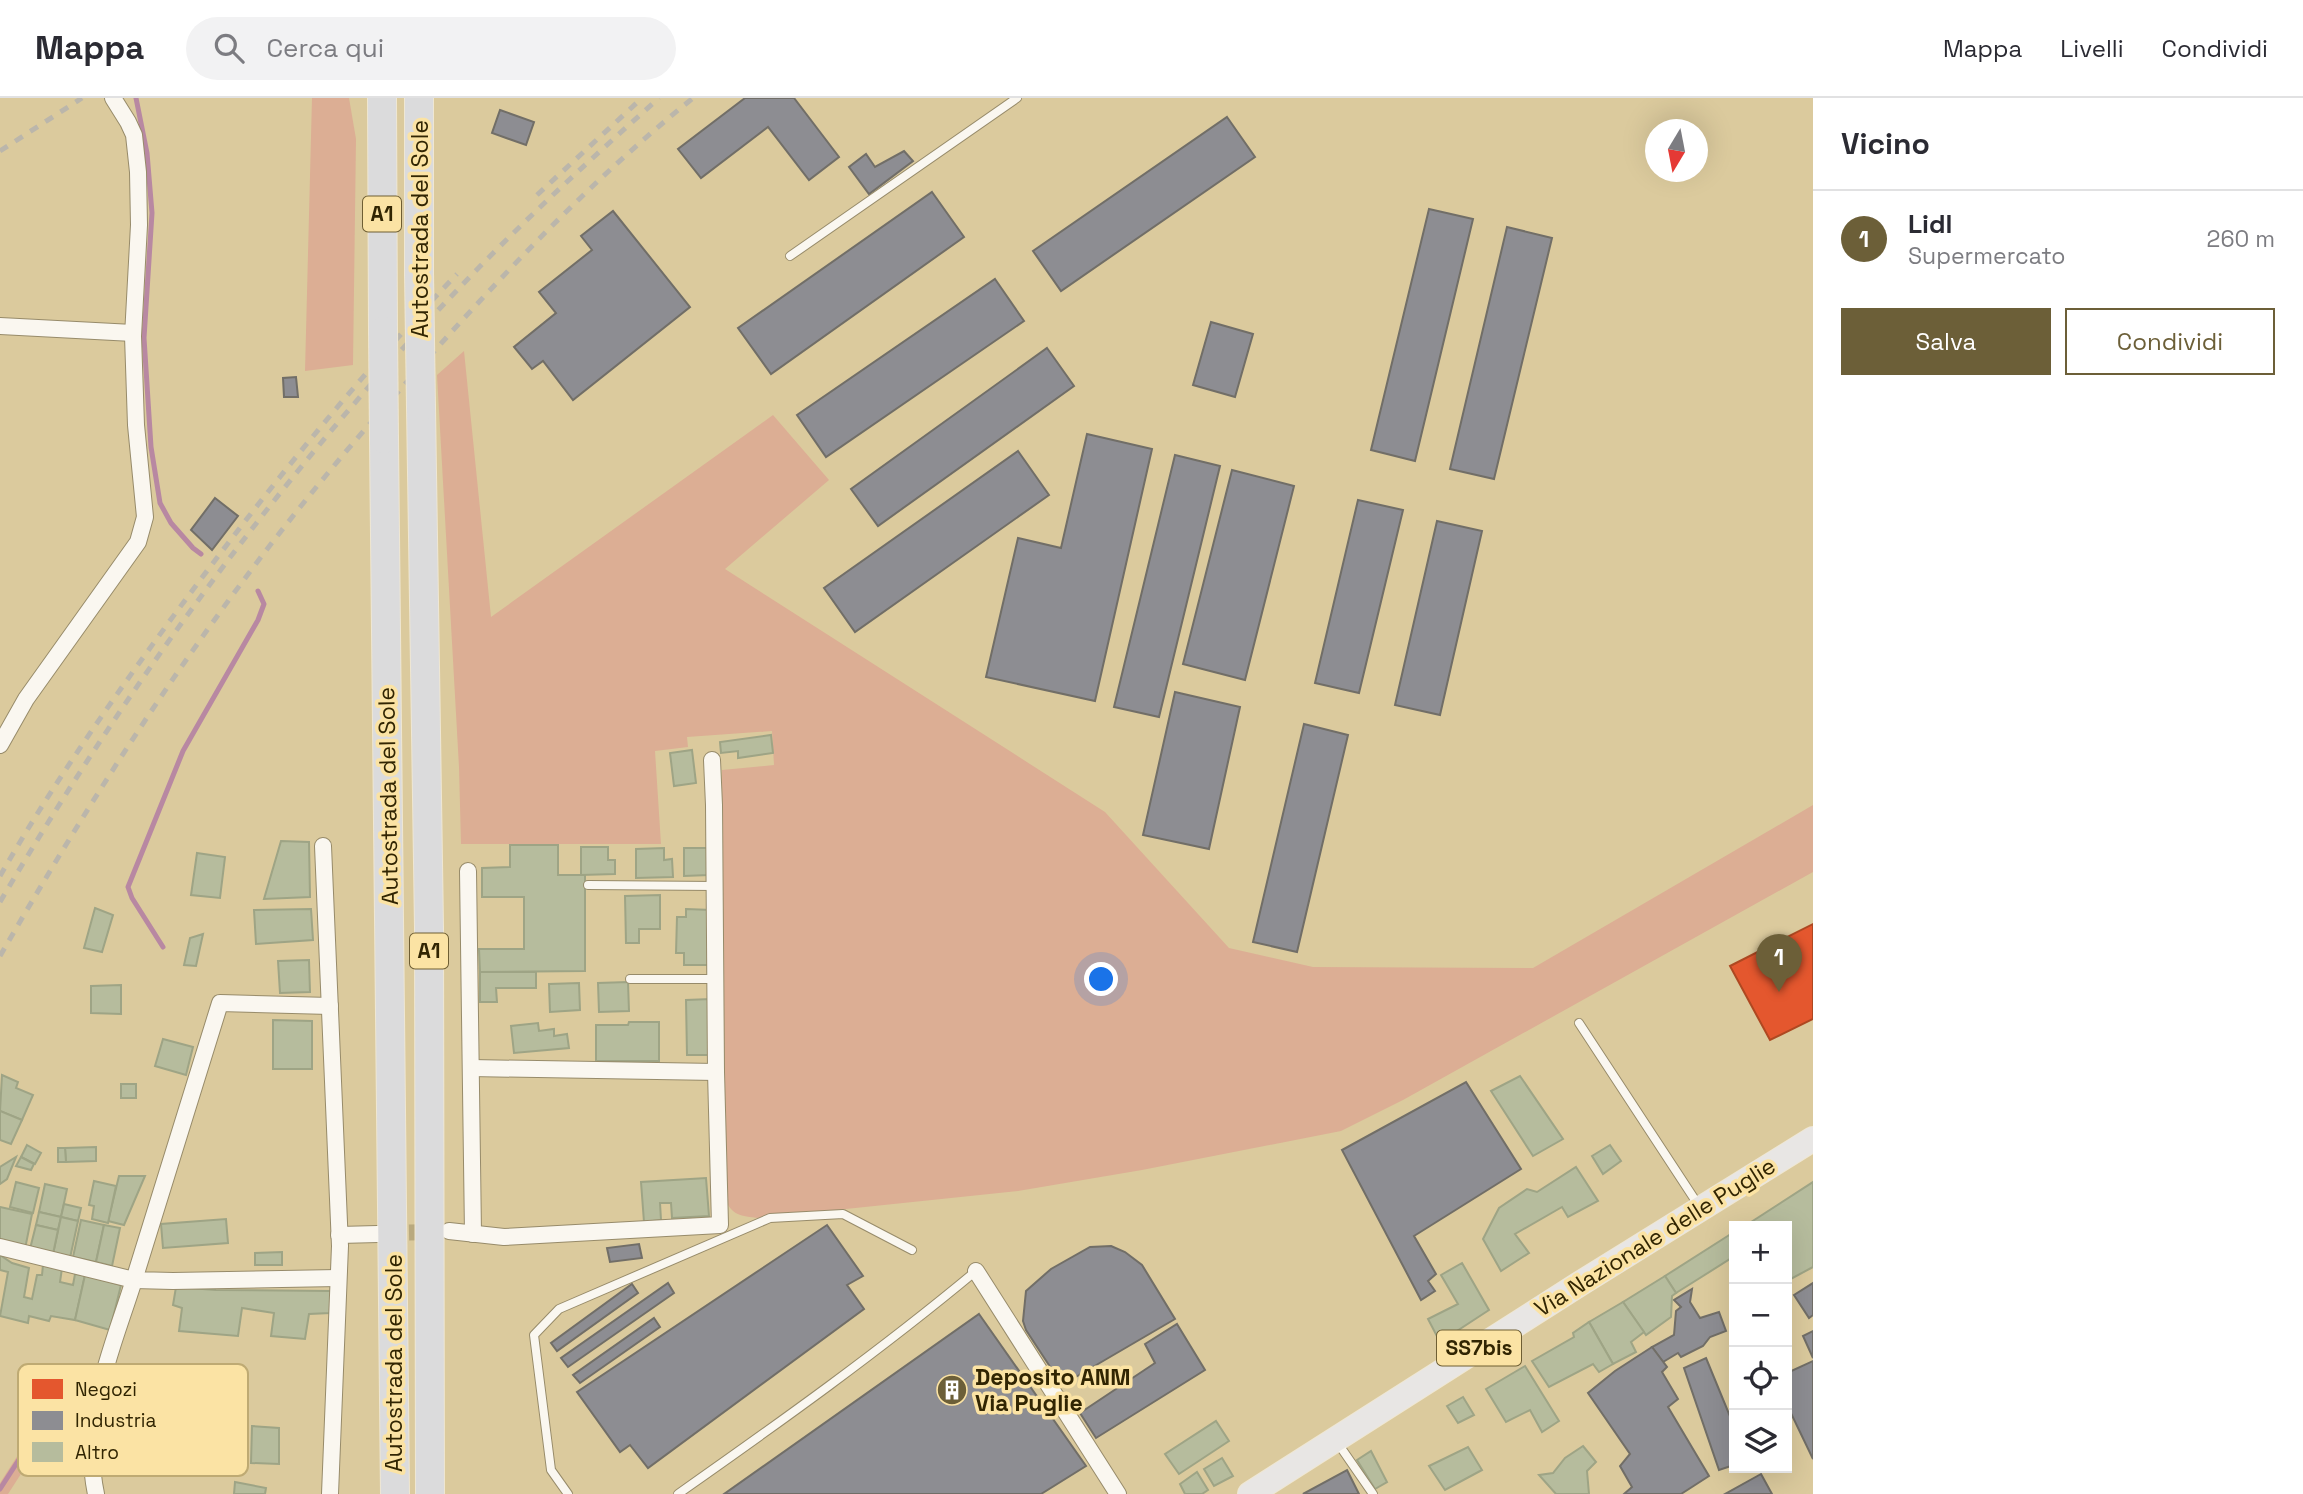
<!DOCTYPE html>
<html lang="it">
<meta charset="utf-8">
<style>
:root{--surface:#fff;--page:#f2f2f3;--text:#2b2b33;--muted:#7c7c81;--line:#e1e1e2;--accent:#6c5f38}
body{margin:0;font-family:"Space Grotesk",sans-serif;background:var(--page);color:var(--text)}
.controls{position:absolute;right:21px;bottom:21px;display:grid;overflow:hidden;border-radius:0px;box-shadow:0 7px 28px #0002}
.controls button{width:63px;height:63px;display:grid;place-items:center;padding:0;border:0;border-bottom:2px solid var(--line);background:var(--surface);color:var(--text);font:35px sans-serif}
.compass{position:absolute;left:1645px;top:21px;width:63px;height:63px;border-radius:50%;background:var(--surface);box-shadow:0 7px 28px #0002;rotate:190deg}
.you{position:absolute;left:1102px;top:882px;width:24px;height:24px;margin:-18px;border:5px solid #fff;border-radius:50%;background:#1a73e8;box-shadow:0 0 0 10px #1a73e833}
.badge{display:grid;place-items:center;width:46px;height:46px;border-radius:50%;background:var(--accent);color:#fff;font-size:23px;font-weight:700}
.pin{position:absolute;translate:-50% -58px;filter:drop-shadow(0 2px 4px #0008)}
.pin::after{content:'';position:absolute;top:37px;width:24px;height:21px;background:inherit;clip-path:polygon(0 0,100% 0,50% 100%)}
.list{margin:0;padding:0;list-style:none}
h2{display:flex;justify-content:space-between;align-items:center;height:91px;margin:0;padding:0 28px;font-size:30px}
h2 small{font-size:23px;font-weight:400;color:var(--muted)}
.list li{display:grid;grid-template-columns:46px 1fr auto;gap:21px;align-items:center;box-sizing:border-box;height:98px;padding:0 28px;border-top:2px solid var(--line)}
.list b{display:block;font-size:26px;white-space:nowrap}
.list p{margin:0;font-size:23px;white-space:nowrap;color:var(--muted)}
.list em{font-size:23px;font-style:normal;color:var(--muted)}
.actions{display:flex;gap:14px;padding:21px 28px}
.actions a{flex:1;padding:16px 0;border:2px solid var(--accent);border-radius:0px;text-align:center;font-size:24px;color:var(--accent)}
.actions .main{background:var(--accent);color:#fff}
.icon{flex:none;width:38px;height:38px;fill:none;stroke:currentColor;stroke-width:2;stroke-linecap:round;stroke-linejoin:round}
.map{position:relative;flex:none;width:1813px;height:1396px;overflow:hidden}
header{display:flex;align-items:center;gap:42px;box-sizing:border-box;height:98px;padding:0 35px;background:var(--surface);border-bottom:2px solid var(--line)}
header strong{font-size:33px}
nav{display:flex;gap:38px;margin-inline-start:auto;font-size:24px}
.search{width:490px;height:63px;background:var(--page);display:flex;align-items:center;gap:18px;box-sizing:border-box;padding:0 24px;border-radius:38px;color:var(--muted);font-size:26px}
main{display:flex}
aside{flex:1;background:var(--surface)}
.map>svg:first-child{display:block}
.green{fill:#dcae94}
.shops{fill:#e4572e;stroke:#ae4821;stroke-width:2}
.industry{fill:#8d8d92;stroke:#716e67;stroke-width:2}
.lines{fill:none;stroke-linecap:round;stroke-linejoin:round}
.stream{stroke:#b888a2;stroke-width:5}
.building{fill:#b6bc9d;stroke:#9ea485;stroke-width:2}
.street-tunnel{stroke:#b9a97e;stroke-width:16;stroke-dasharray:16 8;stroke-linecap:butt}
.lane-casing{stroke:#978b6a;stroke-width:10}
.street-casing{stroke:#978b6a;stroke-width:18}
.primary-casing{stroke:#efe7d3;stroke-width:26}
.highway-casing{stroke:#efe7d3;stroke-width:30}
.lane{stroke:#faf7f0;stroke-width:8}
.street{stroke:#faf7f0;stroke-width:16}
.primary{stroke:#e8e6e4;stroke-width:24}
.highway{stroke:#dbdbdc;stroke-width:28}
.rail{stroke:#bbb6ab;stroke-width:5;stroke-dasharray:9 9;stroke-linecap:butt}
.highway-bridge-casing{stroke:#efe7d3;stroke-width:30;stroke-linecap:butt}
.highway-bridge{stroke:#dbdbdc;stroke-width:28}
.labels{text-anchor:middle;stroke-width:7;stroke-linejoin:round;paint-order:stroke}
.shield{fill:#fbe3a4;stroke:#6e5e33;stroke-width:2}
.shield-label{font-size:21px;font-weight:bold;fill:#312502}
.street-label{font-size:23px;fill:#312502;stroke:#fbe3a4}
.poi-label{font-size:23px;font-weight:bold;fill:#312502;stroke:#fbe3a4;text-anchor:start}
.key{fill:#fbe3a4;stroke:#beaa73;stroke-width:2}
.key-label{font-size:19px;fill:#312502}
</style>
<header>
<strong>Mappa</strong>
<div class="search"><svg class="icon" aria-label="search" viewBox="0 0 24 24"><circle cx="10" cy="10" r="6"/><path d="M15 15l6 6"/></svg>Cerca qui</div>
<nav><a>Mappa</a><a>Livelli</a><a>Condividi</a></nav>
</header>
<main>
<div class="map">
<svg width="1813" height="1396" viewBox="0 0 1813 1396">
<rect width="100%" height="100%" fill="#dbca9d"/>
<g class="green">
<path d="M312,0H349L356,41L353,267L305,273Z"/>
<path d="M464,253L491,519L773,317L829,382L725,471L1105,714L1229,850L1313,869L1533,870L1813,707V774L1403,1002L1341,1033L1142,1072L1018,1093L759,1120C740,1118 733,1118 724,1100L722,672L774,667L772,633L687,639L688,649L655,653L661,746H461L459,669L437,277Z"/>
<path d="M57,1296L68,1303L8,1396H0V1385Z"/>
</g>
<path class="shops" d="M1813,826V921L1770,942L1730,868Z"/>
<g class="industry">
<path d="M745,0H794L839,59L809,82L768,29L701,80L678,51Z"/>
<path d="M500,12L534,24L526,47L492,35Z"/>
<path d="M1227,19L1255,59L1061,193L1033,153Z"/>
<path d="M904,53L913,63L869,96L849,69L866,56L875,69Z"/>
<path d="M932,94L964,139L771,276L738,230Z"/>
<path d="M1429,111L1473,121L1415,363L1371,352Z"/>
<path d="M613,113L690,209L573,302L543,263L532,271L514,249L556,215L539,194L592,152L581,138Z"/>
<path d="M1507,129L1552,140L1494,381L1450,371Z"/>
<path d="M995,181L1024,223L826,359L797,317Z"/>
<path d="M1211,224L1253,236L1235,299L1193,287Z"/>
<path d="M1047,250L1074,288L878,428L851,391Z"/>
<path d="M296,279L298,299H284L283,280Z"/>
<path d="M1087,336L1152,351L1095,603L986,579L1018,440L1061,450Z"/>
<path d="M1018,353L1049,397L855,534L824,490Z"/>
<path d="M1175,357L1220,368L1159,619L1114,609Z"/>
<path d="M1232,372L1294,388L1245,582L1183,566Z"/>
<path d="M215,400L238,418L212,452L191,432Z"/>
<path d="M1358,402L1403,412L1359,595L1315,585Z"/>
<path d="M1437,423L1482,433L1440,617L1395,607Z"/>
<path d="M1175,594L1240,609L1209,751L1143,737Z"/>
<path d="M1304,626L1348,637L1297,854L1253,844Z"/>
<path d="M1466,984L1521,1071L1414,1138L1436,1176L1428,1183L1435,1193L1421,1202L1342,1052Z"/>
<path d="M827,1127L863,1178L847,1187L864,1211L648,1370L630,1347L620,1354L577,1294Z"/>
<path d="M639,1146L642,1160L610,1164L607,1150Z"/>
<path d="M1111,1148L1125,1154L1142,1167L1175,1221L1062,1287L1026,1232L1023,1223L1026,1193L1051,1171L1090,1149Z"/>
<path d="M668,1185L674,1195L568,1269L561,1260Z"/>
<path d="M1813,1185V1217L1809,1220L1794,1197Z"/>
<path d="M632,1186L638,1195L557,1253L551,1245Z"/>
<path d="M1692,1191L1690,1204L1700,1220L1719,1214L1726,1233L1710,1239L1703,1248L1681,1259L1678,1255L1663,1264L1652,1249L1674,1237L1676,1213L1681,1209L1674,1202Z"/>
<path d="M979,1216L1086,1368L1041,1396H724Z"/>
<path d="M654,1220L660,1229L580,1285L573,1277Z"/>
<path d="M1177,1226L1205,1272L1096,1340L1080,1315L1155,1265L1145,1246Z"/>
<path d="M1813,1233V1260L1803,1238Z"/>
<path d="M1652,1249L1667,1269L1662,1274L1678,1301L1668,1309L1709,1378L1681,1396H1624L1632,1389L1620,1368L1630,1356L1588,1295L1615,1273Z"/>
<path d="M1706,1260L1734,1328V1367L1719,1372L1684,1270Z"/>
<path d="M1813,1263V1361L1787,1307V1275Z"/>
<path d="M1347,1372L1359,1396H1303Z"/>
<path d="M1761,1376L1772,1396H1725Z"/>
</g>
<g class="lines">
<g class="stream">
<path d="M136,0L147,55L152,115L144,240L151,349L160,405L171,425L193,450L201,456"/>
<path d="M163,849L132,800L128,789L183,653L258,522L264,506L258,493"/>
<path d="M0,1391L60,1298"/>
</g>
</g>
<g class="building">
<path d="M771,637L773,655L738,660V653L721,655L720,644Z"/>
<path d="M692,652L696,685L674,688L670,655Z"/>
<path d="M281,743L309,744L310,799L264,801Z"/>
<path d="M510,747H558V777H585V873L480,874L479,851H524V799H482V770L510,769Z"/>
<path d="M581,749H608V762H615V776L581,777Z"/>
<path d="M664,750V762L672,761L673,779L636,780V751Z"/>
<path d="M684,750H708L709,777L684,778Z"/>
<path d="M197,755L225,759L220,800L191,797Z"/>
<path d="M660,797V831H639V845H626L625,798Z"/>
<path d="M95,810L113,817L102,854L84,850Z"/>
<path d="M311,811L313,842L256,846L254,812Z"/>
<path d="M686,811L711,812L710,867H684V855H676L677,819H686Z"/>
<path d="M203,836L196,868L184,867L190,840Z"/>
<path d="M309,862L310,894L280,895L278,863Z"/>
<path d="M480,874H536V890H496L497,904H480Z"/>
<path d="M628,884L629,913L599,914L598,885Z"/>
<path d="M579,885L580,912L550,914L549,886Z"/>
<path d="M121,887V916L91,915V888Z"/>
<path d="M711,901L712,957H687L686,902Z"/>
<path d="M273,922L312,923V971H273Z"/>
<path d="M629,924H659V963H596V927H628Z"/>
<path d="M538,925L539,933L554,931V938L567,936L569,950L514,955L511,928Z"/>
<path d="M163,941L193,949L186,977L155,968Z"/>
<path d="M2,977L18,984L16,990L33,997L22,1022L0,1013Z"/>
<path d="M1520,978L1563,1041L1533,1058L1491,993Z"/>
<rect x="121" y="986" width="15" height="14"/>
<path d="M0,1013L22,1022L11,1046L0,1042Z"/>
<path d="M27,1047L41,1055L35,1066L21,1059Z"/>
<path d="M1610,1047L1621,1063L1603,1076L1592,1058Z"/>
<path d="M96,1049V1063L66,1064L65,1050Z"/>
<path d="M58,1050H65L66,1064H58Z"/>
<path d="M16,1059L7,1081L0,1086V1069Z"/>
<path d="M21,1059L34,1066L31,1072L16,1068Z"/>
<path d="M1576,1069L1598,1103L1568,1119L1562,1109L1515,1136L1529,1155L1501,1173L1483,1141L1499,1110L1527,1091L1537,1094Z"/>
<path d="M119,1078H145L124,1127L108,1123Z"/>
<path d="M706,1080L709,1118L672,1120L671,1105H660L661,1122L644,1124L641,1084Z"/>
<path d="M94,1083L116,1088L108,1125L92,1121L94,1108L89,1107Z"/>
<path d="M16,1084L39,1090L33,1115L10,1109Z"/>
<path d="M1813,1084V1169L1787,1183V1128H1745Z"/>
<path d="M45,1086L67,1091L61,1119L39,1114Z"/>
<path d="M64,1106L81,1110L78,1123L61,1119Z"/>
<path d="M0,1109L32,1116L25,1151L0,1143Z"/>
<path d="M39,1114L61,1119L58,1132L36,1127Z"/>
<path d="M61,1119L78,1123L70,1160L53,1156Z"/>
<path d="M226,1121L228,1145L163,1150L161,1126Z"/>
<path d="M81,1122L104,1127L96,1164L73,1159Z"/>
<path d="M36,1127L58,1132L53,1156L30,1151Z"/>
<path d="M104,1127L120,1130L112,1168L96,1164Z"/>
<path d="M1734,1134V1168L1730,1161L1676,1195L1665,1178Z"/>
<path d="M282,1154V1167H255V1155Z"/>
<path d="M0,1157L12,1165L29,1170L24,1199L32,1201L37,1177H42L43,1167L62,1170L60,1184L73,1187L75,1176L85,1177L75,1222L51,1218L49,1223L29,1218L28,1225L0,1218L8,1174L0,1172Z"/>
<path d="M1462,1165L1489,1212L1440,1244L1428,1221L1458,1206L1441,1177Z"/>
<path d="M85,1177L121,1187L110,1232L75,1222Z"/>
<path d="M1665,1178L1676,1195L1672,1198L1671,1219L1646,1237L1623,1204Z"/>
<path d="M176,1189L216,1192L331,1193L330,1215L309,1216L305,1241L271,1238L274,1215L242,1210L238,1238L179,1233L182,1210L173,1207Z"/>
<path d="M1623,1204L1644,1234L1631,1244L1636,1254L1613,1266L1589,1224Z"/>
<path d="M1589,1224L1613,1266L1599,1274L1593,1266L1549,1289L1532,1263L1574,1239L1573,1235Z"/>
<path d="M1525,1268L1559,1323L1542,1334L1530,1312L1506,1324L1486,1291Z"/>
<path d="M1463,1299L1474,1317L1458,1325L1447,1308Z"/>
<path d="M1216,1323L1229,1343L1179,1376L1165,1356Z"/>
<path d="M252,1328L279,1330V1366L251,1365Z"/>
<path d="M1583,1348L1596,1364L1587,1373L1589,1396H1556L1539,1377L1553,1375L1565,1360Z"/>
<path d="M1468,1349L1482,1372L1445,1392L1429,1368Z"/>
<path d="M1371,1353L1387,1384L1375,1391L1357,1362Z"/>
<path d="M1222,1360L1233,1378L1214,1388L1204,1371Z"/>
<path d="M1197,1374L1208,1392L1202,1396H1185L1180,1386Z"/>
<path d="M235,1384L266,1390L265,1396H234Z"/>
</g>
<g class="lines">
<path class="street-tunnel" d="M385,1135L436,1134"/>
<g class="lane-casing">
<g id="lane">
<path d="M790,158L1017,0"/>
<path d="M588,787L715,788"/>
<path d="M630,881H715"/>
<path d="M1579,925L1699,1108"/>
<path d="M1337,1344L1373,1396"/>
<path d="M568,1396L551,1372L534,1237L559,1211L770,1120L843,1116L912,1152"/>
<path d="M678,1396C779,1325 880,1253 976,1173"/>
</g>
</g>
<g class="street-casing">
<g id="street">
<path d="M0,228L133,235"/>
<path d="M0,647L26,601L138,444L145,419L136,327L133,238L139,127L138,74L134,37L128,24L113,0"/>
<path d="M323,748L340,1148L330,1396"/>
<path d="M468,773L473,1136"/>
<path d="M330,908L220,905L134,1182L173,1183L338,1180"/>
<path d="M471,970L716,974L714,707L712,662"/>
<path d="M449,1133L504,1139L720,1127L716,974"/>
<path d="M339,1137L378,1136"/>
<path d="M0,1149L134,1182C112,1252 80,1321 96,1396"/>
<path d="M976,1173L1118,1396"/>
</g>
</g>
<g class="primary-casing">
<path id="primary" d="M1250,1396L1581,1185L1813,1041"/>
</g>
<g class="highway-casing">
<g id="highway">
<path d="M382,0L383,233"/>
<path d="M419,175V0"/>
<path d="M421,309L429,829L430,1396"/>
<path d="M384,341L395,1396"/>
</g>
</g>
<use href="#lane" class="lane"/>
<use href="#street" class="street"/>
<use href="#primary" class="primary"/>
<use href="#highway" class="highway"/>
<g class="rail">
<path d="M0,53L82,0"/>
<path d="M537,97L642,0"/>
<path d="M0,778C55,682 120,590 186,501C270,388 359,278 457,176"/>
<path d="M0,804C130,583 285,371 463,186C525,121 592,60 659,0"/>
<path d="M0,858C97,690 203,525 328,375C355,342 384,310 412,278C499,180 590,83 693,0"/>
</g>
<g class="highway-bridge-casing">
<g id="highway-bridge">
<path d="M419,175L421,309"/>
<path d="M383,233L384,341"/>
</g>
</g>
<use href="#highway-bridge" class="highway-bridge"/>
</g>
<defs>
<g id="building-disc" transform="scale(1.575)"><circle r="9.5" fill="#6c5f38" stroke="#fbe3a4"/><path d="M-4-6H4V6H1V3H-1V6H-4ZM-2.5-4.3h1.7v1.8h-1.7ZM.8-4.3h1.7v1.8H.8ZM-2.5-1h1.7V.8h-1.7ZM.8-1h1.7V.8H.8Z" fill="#fff"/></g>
</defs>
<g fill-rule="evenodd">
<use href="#building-disc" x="952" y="1292"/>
</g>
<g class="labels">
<g class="shield">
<rect x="363" y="98.5" width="38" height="35" rx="5"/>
<rect x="410" y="835.5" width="38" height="35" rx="5"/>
<rect x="1437" y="1232.5" width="84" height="35" rx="5"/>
</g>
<g class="shield-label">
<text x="382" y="123">A1</text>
<text x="429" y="860">A1</text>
<text x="1479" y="1257">SS7bis</text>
</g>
<g class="street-label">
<text transform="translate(420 131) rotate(-90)" y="8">Autostrada del Sole</text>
<text transform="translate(388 698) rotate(-91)" y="8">Autostrada del Sole</text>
<text transform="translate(1655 1139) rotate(-32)" y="8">Via Nazionale delle Puglie</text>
<text transform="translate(394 1265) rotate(-90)" y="8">Autostrada del Sole</text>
</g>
<g class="poi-label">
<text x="975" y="1287">Deposito ANM<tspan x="975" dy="26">Via Puglie</tspan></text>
</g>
</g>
<rect x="18" y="1266" width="230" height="112" rx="10" class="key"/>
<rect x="32" y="1281" width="31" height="20" fill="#e4572e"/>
<rect x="32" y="1313" width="31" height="19" fill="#8d8d92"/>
<rect x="32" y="1344" width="31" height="20" fill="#b6bc9d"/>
<g class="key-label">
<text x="75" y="1298">Negozi</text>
<text x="75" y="1329">Industria</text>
<text x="75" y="1361">Altro</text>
</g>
</svg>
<div class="controls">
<button>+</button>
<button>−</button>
<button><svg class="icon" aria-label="locate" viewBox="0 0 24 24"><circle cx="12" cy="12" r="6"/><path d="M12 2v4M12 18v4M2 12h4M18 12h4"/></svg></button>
<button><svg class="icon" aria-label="layers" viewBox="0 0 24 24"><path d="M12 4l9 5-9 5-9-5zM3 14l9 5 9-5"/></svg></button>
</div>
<svg class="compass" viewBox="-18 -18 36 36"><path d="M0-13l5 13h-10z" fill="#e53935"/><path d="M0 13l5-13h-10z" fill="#7c7c81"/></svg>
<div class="you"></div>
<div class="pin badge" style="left:1779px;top:894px">1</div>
</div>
<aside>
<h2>Vicino<small></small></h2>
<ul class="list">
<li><span class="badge">1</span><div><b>Lidl</b><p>Supermercato</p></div><em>260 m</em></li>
</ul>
<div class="actions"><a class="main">Salva</a><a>Condividi</a></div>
</aside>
</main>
